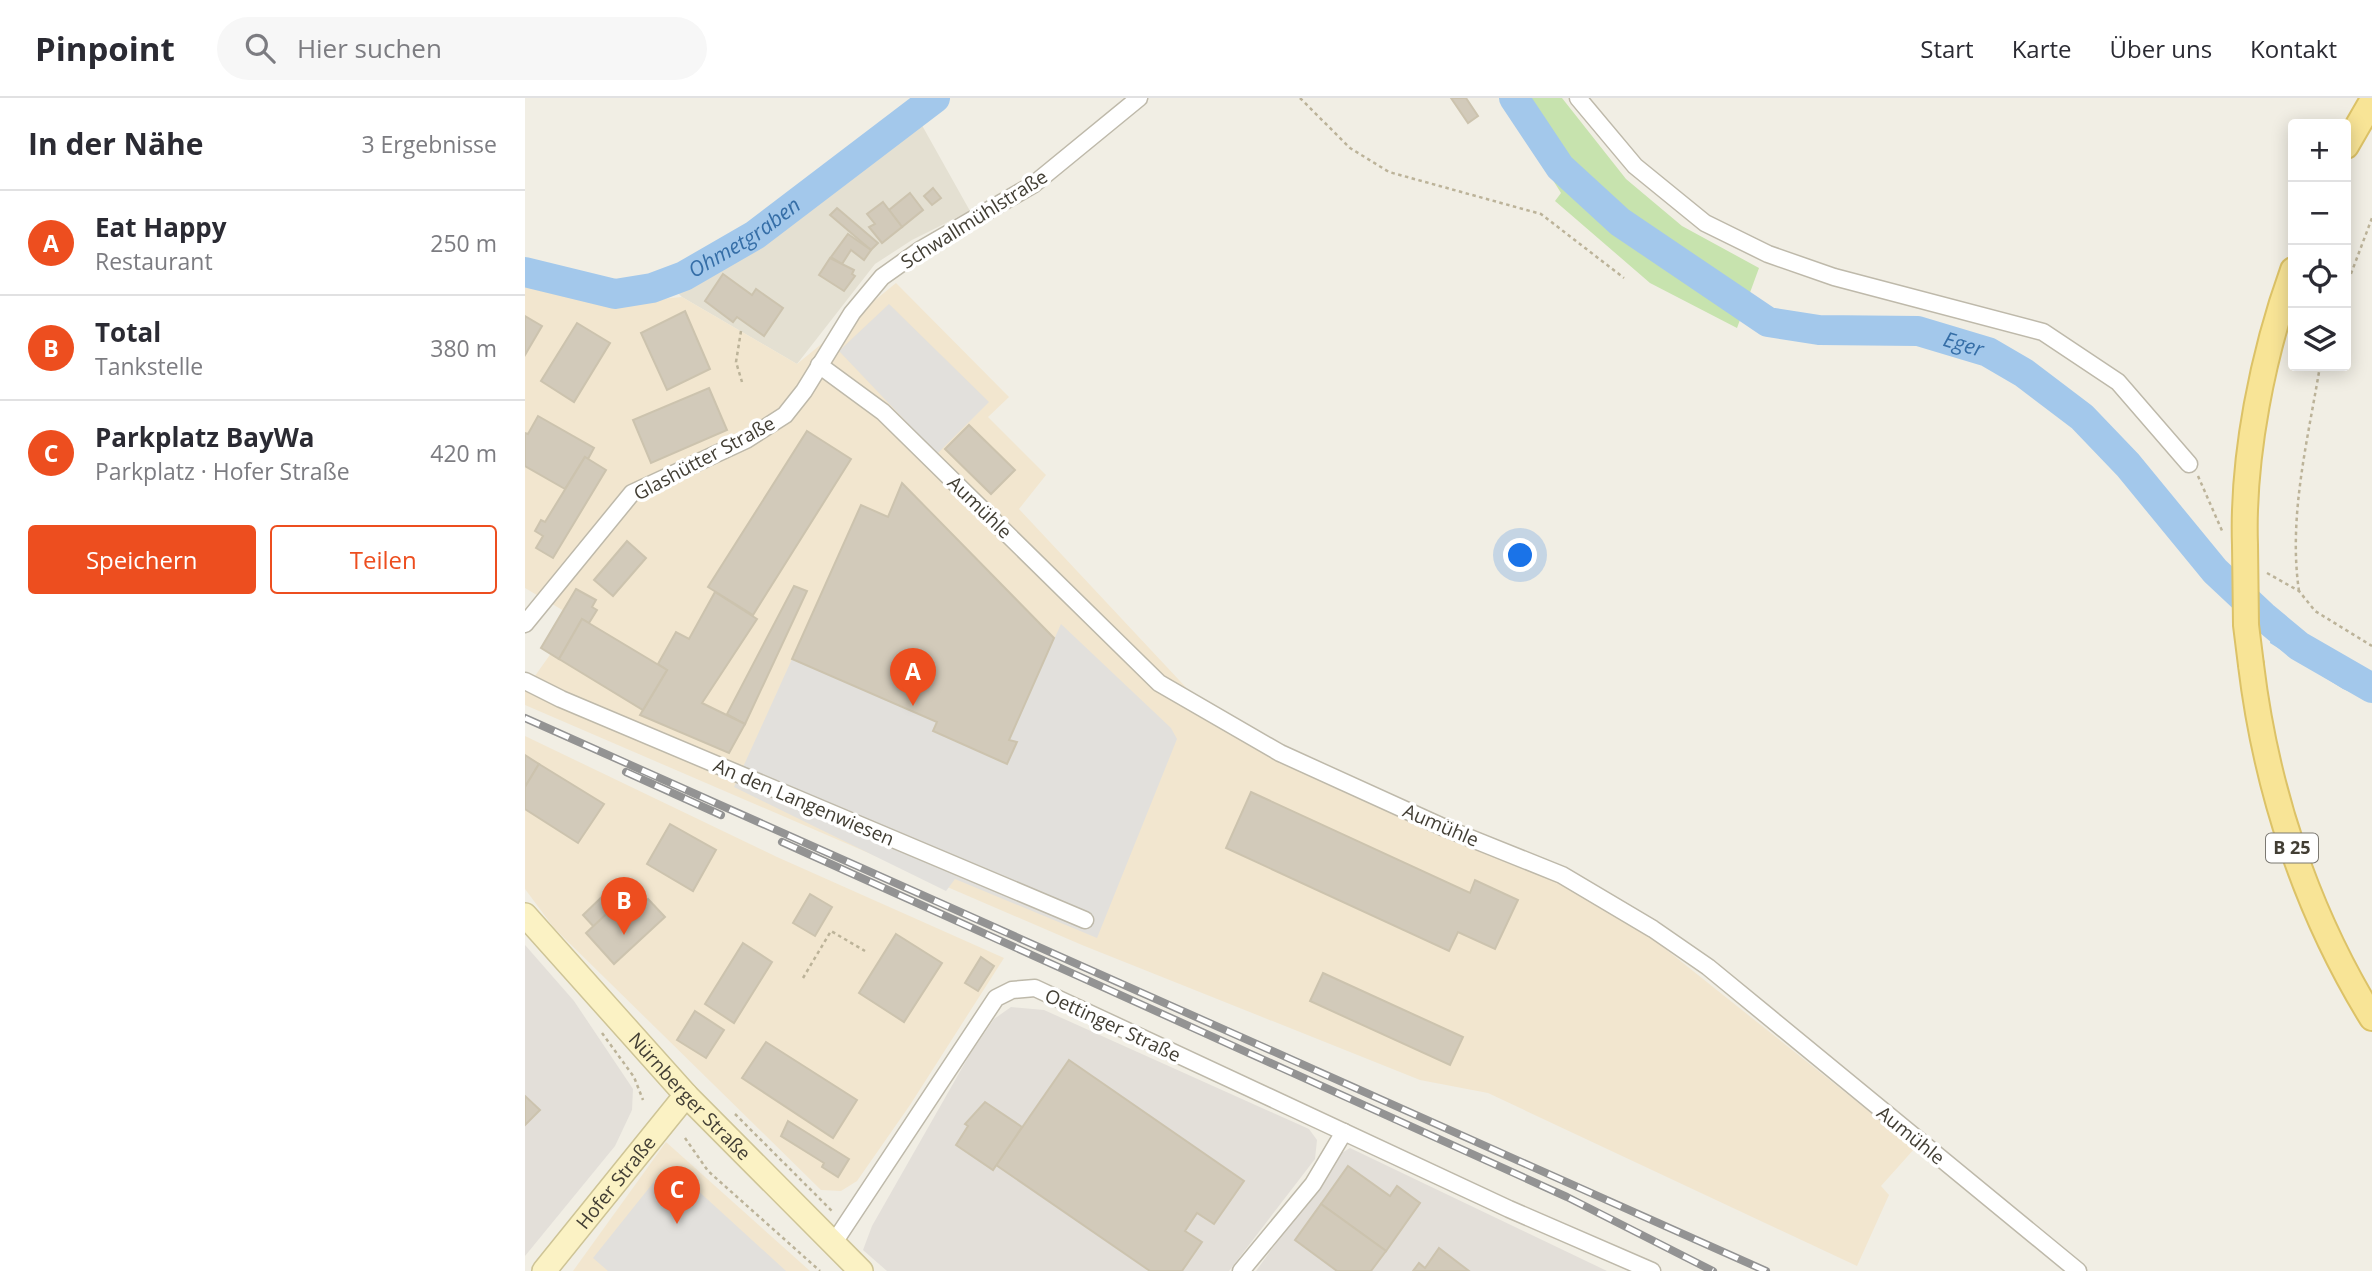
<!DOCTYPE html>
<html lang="de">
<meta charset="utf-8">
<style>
:root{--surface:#fff;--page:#f7f7f7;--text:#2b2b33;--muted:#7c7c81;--line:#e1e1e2;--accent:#ed4e1f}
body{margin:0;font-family:"Open Sans",sans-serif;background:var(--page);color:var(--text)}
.controls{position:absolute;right:21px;top:21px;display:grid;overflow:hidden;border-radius:7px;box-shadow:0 4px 18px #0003}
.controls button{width:63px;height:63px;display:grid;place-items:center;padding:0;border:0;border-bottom:2px solid var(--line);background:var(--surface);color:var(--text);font:35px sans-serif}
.you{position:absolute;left:996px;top:458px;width:24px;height:24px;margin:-18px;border:5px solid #fff;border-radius:50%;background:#1a73e8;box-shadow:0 0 0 10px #1a73e833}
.badge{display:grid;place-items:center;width:46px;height:46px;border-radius:50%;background:var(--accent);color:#fff;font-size:23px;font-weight:700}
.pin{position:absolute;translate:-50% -58px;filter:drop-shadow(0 2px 4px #0008)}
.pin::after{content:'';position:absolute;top:37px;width:24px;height:21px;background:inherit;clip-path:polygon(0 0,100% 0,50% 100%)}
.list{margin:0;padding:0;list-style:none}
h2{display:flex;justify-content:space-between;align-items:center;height:91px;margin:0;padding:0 28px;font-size:30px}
h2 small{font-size:23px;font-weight:400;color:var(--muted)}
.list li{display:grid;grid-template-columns:46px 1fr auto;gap:21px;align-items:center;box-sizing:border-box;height:105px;padding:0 28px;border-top:2px solid var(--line)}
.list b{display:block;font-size:26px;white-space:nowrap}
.list p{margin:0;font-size:23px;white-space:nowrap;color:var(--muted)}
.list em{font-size:23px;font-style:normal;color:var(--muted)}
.actions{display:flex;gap:14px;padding:21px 28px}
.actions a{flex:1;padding:16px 0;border:2px solid var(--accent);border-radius:7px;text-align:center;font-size:24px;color:var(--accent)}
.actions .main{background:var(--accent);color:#fff}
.icon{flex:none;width:38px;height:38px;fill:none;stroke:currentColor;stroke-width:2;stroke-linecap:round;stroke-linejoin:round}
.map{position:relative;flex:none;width:1847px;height:1173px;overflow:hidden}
header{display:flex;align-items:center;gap:42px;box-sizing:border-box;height:98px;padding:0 35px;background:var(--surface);border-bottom:2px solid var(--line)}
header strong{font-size:33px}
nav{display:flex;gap:38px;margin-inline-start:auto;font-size:24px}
.search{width:490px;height:63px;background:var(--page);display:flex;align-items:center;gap:18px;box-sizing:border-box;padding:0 24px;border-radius:38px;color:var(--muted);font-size:26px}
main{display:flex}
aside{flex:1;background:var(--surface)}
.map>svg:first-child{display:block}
.residential{fill:#e4e0d2}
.commercial{fill:#f2e6cf}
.industrial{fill:#e3dfd9}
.green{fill:#c7e3ae}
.parking{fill:#e2e0dc}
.water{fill:#a3c8eb}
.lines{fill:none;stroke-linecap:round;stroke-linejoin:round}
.river{stroke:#a3c8eb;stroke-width:30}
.building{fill:#d2caba;stroke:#ccc3ae;stroke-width:2}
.street-casing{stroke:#beb9aa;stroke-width:19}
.secondary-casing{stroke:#cec496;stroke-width:26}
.primary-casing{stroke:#dcc267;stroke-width:28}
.path{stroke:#bcb399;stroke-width:2.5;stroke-dasharray:3.5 3.5;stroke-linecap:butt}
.street{stroke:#fff;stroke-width:16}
.secondary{stroke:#fbf2c4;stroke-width:23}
.primary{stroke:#f8e496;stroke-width:24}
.rail-casing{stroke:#939393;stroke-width:8}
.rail{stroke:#fff;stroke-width:5;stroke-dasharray:16;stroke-linecap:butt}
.primary-bridge-casing{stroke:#dcc267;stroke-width:28;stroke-linecap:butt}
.primary-bridge{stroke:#f8e496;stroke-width:24}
.labels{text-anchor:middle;stroke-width:7;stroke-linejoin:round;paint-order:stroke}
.shield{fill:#fff;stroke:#7b7871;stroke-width:2}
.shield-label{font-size:18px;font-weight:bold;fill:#423e34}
.street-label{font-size:19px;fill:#423e34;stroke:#fff}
.water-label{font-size:21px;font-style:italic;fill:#356ea7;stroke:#fff}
</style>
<header>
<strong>Pinpoint</strong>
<div class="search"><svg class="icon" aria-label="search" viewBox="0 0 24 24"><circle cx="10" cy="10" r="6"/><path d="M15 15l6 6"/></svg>Hier suchen</div>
<nav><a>Start</a><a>Karte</a><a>Über uns</a><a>Kontakt</a></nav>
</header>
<main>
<aside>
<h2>In der Nähe<small>3 Ergebnisse</small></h2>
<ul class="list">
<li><span class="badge">A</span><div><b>Eat Happy</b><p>Restaurant</p></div><em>250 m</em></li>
<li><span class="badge">B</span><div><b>Total</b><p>Tankstelle</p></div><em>380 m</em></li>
<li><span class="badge">C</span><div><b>Parkplatz BayWa</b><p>Parkplatz · Hofer Straße</p></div><em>420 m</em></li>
</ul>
<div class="actions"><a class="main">Speichern</a><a>Teilen</a></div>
</aside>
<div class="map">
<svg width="1847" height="1173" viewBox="0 0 1847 1173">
<rect width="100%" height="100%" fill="#f1eee4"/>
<path class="residential" d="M394,22L445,113L387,142L350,166L272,266L157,199L148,190L181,175L230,145Z"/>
<g class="commercial">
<path d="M0,184L61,190L102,204L157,199L272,266L371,185L484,299L463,319L521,377L494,411L698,629L1084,806L1390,1050L1356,1088L1364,1097L1332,1168L963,995L895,982L557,847L0,607V592L51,520L0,490Z"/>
<path d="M0,638L252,759L479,860L385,1007L332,1083L316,1093L296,1092L29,830L0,791Z"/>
<path d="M141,1044L285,1173H48Z"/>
</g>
<g class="industrial">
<path d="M0,847L49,903L108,991L107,1012L90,1048L0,1158Z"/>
<path d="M486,909L519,912L784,1031L792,1042L790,1061L704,1173H362L338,1152L347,1128L445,956L469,921Z"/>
<path d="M825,1050L1082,1173H731L815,1056Z"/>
</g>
<path class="green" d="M977,0H1037L1101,81L1157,128L1234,170L1212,230L1125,185L1030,103L1036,95Z"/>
<g class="parking">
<path d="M364,206L464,304L412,356L314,253Z"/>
<path d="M536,526L646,630L652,641L572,840L430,781L421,793L209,689L267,561L412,624L409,634L482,666L491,645L484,642Z"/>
<path d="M158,1079L261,1173H83L68,1160L132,1080L145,1092Z"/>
</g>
<path class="water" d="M1749,516L1832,573L1847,579V603L1818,591L1745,545Z"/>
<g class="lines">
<g class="river">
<path id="s1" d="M989,0L1035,69L1095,124L1243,224L1294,232L1393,233L1463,254L1499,275L1557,319L1603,367L1690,473L1738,518L1774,548L1847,590"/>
<path id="s2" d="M0,174L90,196L127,190L159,178L230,137L410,0"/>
</g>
</g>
<g class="building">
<path d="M926,0H941L953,18L943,25Z"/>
<path d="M408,90L416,100L407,107L399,98Z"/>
<path d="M385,95L398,112L377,129L364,112Z"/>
<path d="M358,104L377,129L357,145L344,129L350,126L342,116Z"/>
<path d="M312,110L353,145L346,152L305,117Z"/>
<path d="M323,136L346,152L339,162L326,152L317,166L306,159Z"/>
<path d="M305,160L329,172L327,176L330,178L319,193L294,177Z"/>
<path d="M198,176L227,197L231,191L258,210L239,238L212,219L208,224L180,203Z"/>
<path d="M160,213L185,271L142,292L116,235Z"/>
<path d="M0,218L17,228L0,257Z"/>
<path d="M52,225L85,245L49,304L16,283Z"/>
<path d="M184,290L202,332L126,365L108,322Z"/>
<path d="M13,318L69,350L63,361L60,359L40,391L0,368V335L3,336Z"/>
<path d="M444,327L490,372L466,396L420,351Z"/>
<path d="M282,333L326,361L228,517L183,489Z"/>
<path d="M60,359L81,372L28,460L11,450L18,438L10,433L16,422L20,424Z"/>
<path d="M377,385L529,540L484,642L492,644L482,666L408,633L412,624L267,561L336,407L363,419Z"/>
<path d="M102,443L121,460L88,498L69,482Z"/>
<path d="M269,488L282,493L220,626L202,616Z"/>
<path d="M51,491L71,502L67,509L72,512L64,525L57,521L34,561L16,550Z"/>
<path d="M190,494L232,521L177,605L220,626L204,655L115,617L142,572L133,566L151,534L164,541Z"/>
<path d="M57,521L142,572L118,612L34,561Z"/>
<path d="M0,657L14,666L0,689Z"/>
<path d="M14,666L79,706L53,745L0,711V689Z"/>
<path d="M726,694L945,795L950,782L993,802L970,851L933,834L924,853L701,750Z"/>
<path d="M145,726L191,752L168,793L122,766Z"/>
<path d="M81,795L93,808L70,830L58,817Z"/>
<path d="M285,796L307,809L290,838L268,825Z"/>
<path d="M123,801L140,819L89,866L61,835L94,804L106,817Z"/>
<path d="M371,836L417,865L379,924L334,895Z"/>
<path d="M218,845L247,864L209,925L180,906Z"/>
<path d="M456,859L469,868L453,893L440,885Z"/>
<path d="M798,875L938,939L925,967L785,903Z"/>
<path d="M170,913L199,932L181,960L152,942Z"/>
<path d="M241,944L332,1002L308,1040L217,980Z"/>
<path d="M544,962L719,1083L689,1126L672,1115L660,1133L677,1144L657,1173H625L471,1067Z"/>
<path d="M0,998L15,1012L0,1027Z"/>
<path d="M460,1004L497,1029L468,1072L431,1047L443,1028L440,1026Z"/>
<path d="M263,1023L324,1061L313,1079L297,1069L299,1065L256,1038Z"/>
<path d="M823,1068L865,1098L872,1088L895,1105L861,1153L796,1106Z"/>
<path d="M796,1106L861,1153L846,1173H812L770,1142Z"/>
<path d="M914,1150L944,1173H888L894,1165L900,1170Z"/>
</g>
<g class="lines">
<g class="street-casing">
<g id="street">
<path d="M1053,0L1110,68L1180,125L1243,156L1309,179L1518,234L1593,284L1664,366"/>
<path d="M294,267L358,314L634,585L755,655L920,730L1037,777L1128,831L1183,869L1553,1173"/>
<path d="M0,526L107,395L221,342L260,317L279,293L327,215L357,179L395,152L509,86L614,0"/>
<path d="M0,583L36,601L560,822"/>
<path d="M308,1146L471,900L487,892L510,890L984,1111L1127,1173"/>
<path d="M716,1173L788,1086L819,1034"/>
</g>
</g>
<g class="secondary-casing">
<g id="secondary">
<path id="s3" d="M0,817L161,997L336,1173"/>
<path id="s4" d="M19,1173L161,997"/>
</g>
</g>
<g class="primary-casing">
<g id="primary">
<path d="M1821,48L1847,3"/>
<path d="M1720,447C1717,359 1738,255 1768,172"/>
<path d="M1726,567C1741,691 1781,813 1847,920"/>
</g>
</g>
<g class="path">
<path d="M775,0L825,50L864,74L1016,116L1099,180"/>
<path d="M1821,189L1847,120"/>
<path d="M216,233L211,264L217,284"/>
<path d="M1673,378L1698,435"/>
<path d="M1742,475L1774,493L1790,513L1847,548"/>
<path d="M1774,493C1763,419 1783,341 1795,268"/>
<path d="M278,880L306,833L340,853"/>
<path d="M77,935L109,979L118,1002"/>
<path d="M210,1016L309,1115"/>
<path d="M160,1040L183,1073L295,1173"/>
</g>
<use href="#street" class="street"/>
<use href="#secondary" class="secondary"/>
<use href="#primary" class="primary"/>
<g class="rail-casing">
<g id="rail">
<path d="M0,620L1241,1173"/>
<path d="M101,674L196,717"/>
<path d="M257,744L1042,1099L1188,1173"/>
</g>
</g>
<use href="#rail" class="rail"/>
<g class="primary-bridge-casing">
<path id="primary-bridge" d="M1720,447L1721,527L1726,567"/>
</g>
<use href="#primary-bridge" class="primary-bridge"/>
</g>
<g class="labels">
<rect class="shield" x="1741" y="735.5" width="52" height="29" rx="5"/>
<g class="shield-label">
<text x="1767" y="756">B 25</text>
</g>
<g class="street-label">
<text transform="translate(449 121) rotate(-32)" y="7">Schwallmühlstraße</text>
<text transform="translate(179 360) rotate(-28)" y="7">Glashütter Straße</text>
<text transform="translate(455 409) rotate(44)" y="7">Aumühle</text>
<text transform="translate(279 704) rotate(23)" y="7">An den Langenwiesen</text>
<text transform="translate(916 727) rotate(23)" y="7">Aumühle</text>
<text transform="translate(588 927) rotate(25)" y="7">Oettinger Straße</text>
<text dy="7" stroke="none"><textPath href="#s3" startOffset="245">Nürnberger Straße</textPath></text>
<text transform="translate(1386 1037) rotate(39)" y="7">Aumühle</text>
<text dy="7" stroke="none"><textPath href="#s4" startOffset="114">Hofer Straße</textPath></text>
</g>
<g class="water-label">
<text dy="7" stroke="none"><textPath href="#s2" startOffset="236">Ohmetgraben</textPath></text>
<text dy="7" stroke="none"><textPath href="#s1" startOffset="541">Eger</textPath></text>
</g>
</g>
</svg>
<div class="controls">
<button>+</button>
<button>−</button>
<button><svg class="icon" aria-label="locate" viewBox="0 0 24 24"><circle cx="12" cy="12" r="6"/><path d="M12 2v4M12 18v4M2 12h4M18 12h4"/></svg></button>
<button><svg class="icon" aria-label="layers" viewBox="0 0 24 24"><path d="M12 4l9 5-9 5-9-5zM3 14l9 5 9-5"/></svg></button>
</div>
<div class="you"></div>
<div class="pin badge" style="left:388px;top:608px">A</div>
<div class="pin badge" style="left:99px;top:837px">B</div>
<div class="pin badge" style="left:152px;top:1126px">C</div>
</div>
</main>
